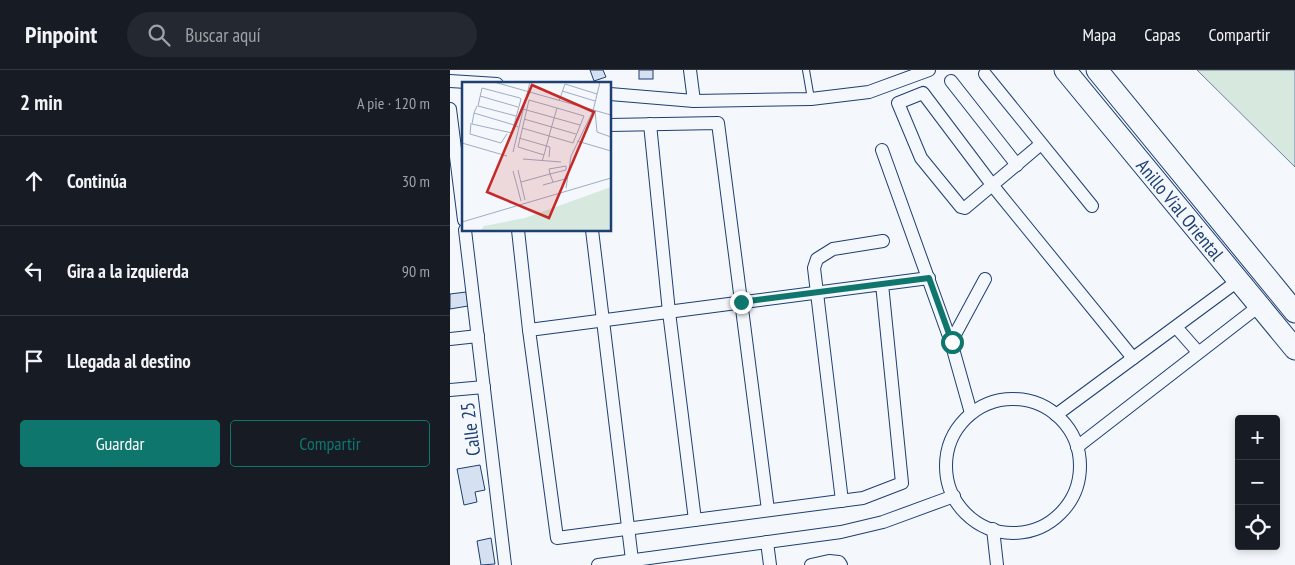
<!DOCTYPE html>
<html lang="es">
<meta charset="utf-8">
<style>
:root{--surface:#171b24;--page:#242831;--text:#f1f3f6;--muted:#9ea1a6;--line:#363941;--accent:#0f766e}
body{margin:0;font-family:"PT Sans Narrow",sans-serif;background:var(--page);color:var(--text)}
.controls{position:absolute;right:15px;bottom:15px;display:grid;overflow:hidden;border-radius:5px;box-shadow:0 2px 8px #0003}
.controls button{width:45px;height:45px;display:grid;place-items:center;padding:0;border:0;border-bottom:1px solid var(--line);background:var(--surface);color:var(--text);font:25px sans-serif}
.stop{position:absolute;width:15px;height:15px;margin:-11px;border:4px solid #0f766e;border-radius:50%;background:#fff}
.stop.end{background:#0f766e;border-color:#fff;box-shadow:0 1px 5px #0008}
.list{margin:0;padding:0;list-style:none}
h2{display:flex;justify-content:space-between;align-items:center;height:65px;margin:0;padding:0 20px;font-size:21px}
h2 small{font-size:16px;font-weight:400;color:var(--muted)}
.list li{display:grid;grid-template-columns:32px 1fr auto;gap:15px;align-items:center;box-sizing:border-box;height:90px;padding:0 20px;border-top:1px solid var(--line)}
.list b{display:block;font-size:19px;white-space:nowrap}
.list em{font-size:16px;font-style:normal;color:var(--muted)}
.actions{display:flex;gap:10px;padding:15px 20px}
.actions a{flex:1;padding:11px 0;border:1px solid var(--accent);border-radius:5px;text-align:center;font-size:18px;color:var(--accent)}
.actions .main{background:var(--accent);color:#fff}
.icon{flex:none;width:28px;height:28px;fill:none;stroke:currentColor;stroke-width:2;stroke-linecap:round;stroke-linejoin:round}
.map{position:relative;flex:none;width:845px;height:495px;overflow:hidden}
header{display:flex;align-items:center;gap:30px;box-sizing:border-box;height:70px;padding:0 25px;background:var(--surface);border-bottom:1px solid var(--line)}
header strong{font-size:24px}
nav{display:flex;gap:28px;margin-inline-start:auto;font-size:18px}
.search{width:350px;height:45px;background:var(--page);display:flex;align-items:center;gap:12px;box-sizing:border-box;padding:0 18px;border-radius:28px;color:var(--muted);font-size:19px}
main{display:flex}
aside{flex:1;background:var(--surface)}
.map>svg:first-child{display:block}
.green{fill:#d7e8df;stroke:#687fa3}
.building{fill:#d5e0f0;stroke:#1d3f73}
.lines{fill:none;stroke-linecap:round;stroke-linejoin:round}
.service-casing{stroke:#1d3f73;stroke-width:8}
.minor-casing{stroke:#1d3f73;stroke-width:14}
.trunk-casing{stroke:#1d3f73;stroke-width:23}
.service{stroke:#f4f7fb;stroke-width:6}
.minor{stroke:#f4f7fb;stroke-width:12}
.trunk{stroke:#f4f7fb;stroke-width:21}
.route{stroke:#0f766e;stroke-width:6}
.labels{text-anchor:middle;stroke-width:4;stroke-linejoin:round;paint-order:stroke}
.street-label{font-size:19px;fill:#1d3f73;stroke:#f4f7fb}
.inset-road{fill:none;stroke:#9eadc5;stroke-width:1}
.view{fill:#c62828;fill-opacity:0.15;stroke:#c62828;stroke-width:2.5}
.inset-edge{fill:none;stroke:#1d3f73;stroke-width:2.5}
</style>
<header>
<strong>Pinpoint</strong>
<div class="search"><svg class="icon" aria-label="search" viewBox="0 0 24 24"><circle cx="10" cy="10" r="6"/><path d="M15 15l6 6"/></svg>Buscar aquí</div>
<nav><a>Mapa</a><a>Capas</a><a>Compartir</a></nav>
</header>
<main>
<aside>
<h2>2 min<small>A pie · 120 m</small></h2>
<ul class="list">
<li><svg class="icon" aria-label="ahead" viewBox="0 0 24 24"><path d="M12 20V5M6 11l6-6 6 6"/></svg><div><b>Continúa</b></div><em>30 m</em></li>
<li><svg class="icon" aria-label="left" viewBox="0 0 24 24"><path d="M17 20v-9H6M10 6l-5 5 5 5"/></svg><div><b>Gira a la izquierda</b></div><em>90 m</em></li>
<li><svg class="icon" aria-label="arrive" viewBox="0 0 24 24"><path d="M6 21V4h12l-3 4 3 4H6"/></svg><div><b>Llegada al destino</b></div></li>
</ul>
<div class="actions"><a class="main">Guardar</a><a>Compartir</a></div>
</aside>
<div class="map">
<svg width="845" height="495" viewBox="0 0 845 495">
<rect width="100%" height="100%" fill="#f4f7fb"/>
<path class="green" d="M747,0H845V97Z"/>
<g class="building">
<path d="M140,0H153L156,7L144,11Z"/>
<rect x="189" y="0" width="14" height="9"/>
<path d="M16,222L18,236L0,239V224Z"/>
<path d="M30,395L35,420L25,422L27,432L14,435L7,399Z"/>
<path d="M41,468L45,494L31,495L27,471Z"/>
</g>
<g class="lines">
<g class="service-casing">
<path id="service" d="M356,0L361,29"/>
</g>
<g class="minor-casing">
<g id="minor">
<path d="M240,0L244,31"/>
<path d="M535,4L642,136"/>
<path d="M0,11L47,14"/>
<path d="M501,11L567,95"/>
<path d="M160,24L244,31L361,29L419,22L479,0"/>
<path d="M0,39L14,150"/>
<path d="M200,54L219,242L245,450"/>
<path d="M160,55L268,53L318,440"/>
<path d="M591,74L515,138L511,137L471,88L448,33L473,23L543,116L683,288"/>
<path d="M432,80L501,272L521,343"/>
<path d="M15,160L55,495"/>
<path d="M68,160L79,260"/>
<path d="M142,160L182,490"/>
<path d="M432,214L452,413L413,428L107,468L79,260C212,243 346,225 479,208"/>
<path d="M726,257L748,282"/>
<path d="M0,269L28,266"/>
<path d="M501,272L535,209"/>
<path d="M0,320L34,317"/>
<circle cx="563" cy="396" r="67"/>
<path d="M606,345L789,210"/>
<path d="M627,377L809,236"/>
<path d="M392,431L364,198L367,189L383,179L433,171"/>
<path d="M543,459L547,495"/>
<path d="M317,472L320,495"/>
<path d="M148,495L391,462L433,452L504,426"/>
<path d="M361,495L379,491L389,492L391,495"/>
</g>
</g>
<g class="trunk-casing">
<g id="trunk">
<path id="s1" d="M615,0L845,279"/>
<path d="M647,0L845,242"/>
</g>
</g>
<use href="#service" class="service"/>
<use href="#minor" class="minor"/>
<use href="#trunk" class="trunk"/>
</g>
<g class="lines">
<path class="route" d="M291,232L479,208L502,272"/>
</g>
<g class="labels">
<g class="street-label">
<text dy="7" stroke="none"><textPath href="#s1" startOffset="181">Anillo Vial Oriental</textPath></text>
<text transform="translate(20 359) rotate(-97)" y="7">Calle 25</text>
</g>
</g>
<g transform="translate(12 12)">
<rect width="149" height="149" fill="#f4f7fb"/>
<path d="M149,105V148H19L22,144L63,136Z" fill="#d7e8df"/>
<path class="inset-road" d="M32,0L149,33M103,2L135,12M100,9L133,19M18,14L56,25M97,19L103,2M61,27L118,43M133,29L135,50L149,55M12,31L10,42L50,51L52,43L12,31L15,24M54,34L16,24L20,6L58,16L59,17L52,43L56,45M62,37L114,52M9,41L8,52L39,61L45,52M60,46L111,61L122,34L95,26M57,56L88,65L87,75M115,59L149,69M0,61L45,74M51,70L68,0M61,77L99,80M80,79L82,73L87,54L95,26L67,18L56,65L82,73M56,88L63,118M51,89L59,119M59,100L88,92L104,88V84L87,87L88,92L91,100M81,103L103,97M104,106L109,74L131,29L138,0M0,140L149,96"/>
<path class="view" d="M70,3L132,30L87,136L25,110Z"/>
<rect width="149" height="149" class="inset-edge"/>
</g>
</svg>
<div class="controls">
<button>+</button>
<button>−</button>
<button><svg class="icon" aria-label="locate" viewBox="0 0 24 24"><circle cx="12" cy="12" r="6"/><path d="M12 2v4M12 18v4M2 12h4M18 12h4"/></svg></button>
</div>
<div class="stop" style="left:502px;top:272px"></div>
<div class="stop end" style="left:291px;top:232px"></div>
</div>
</main>
